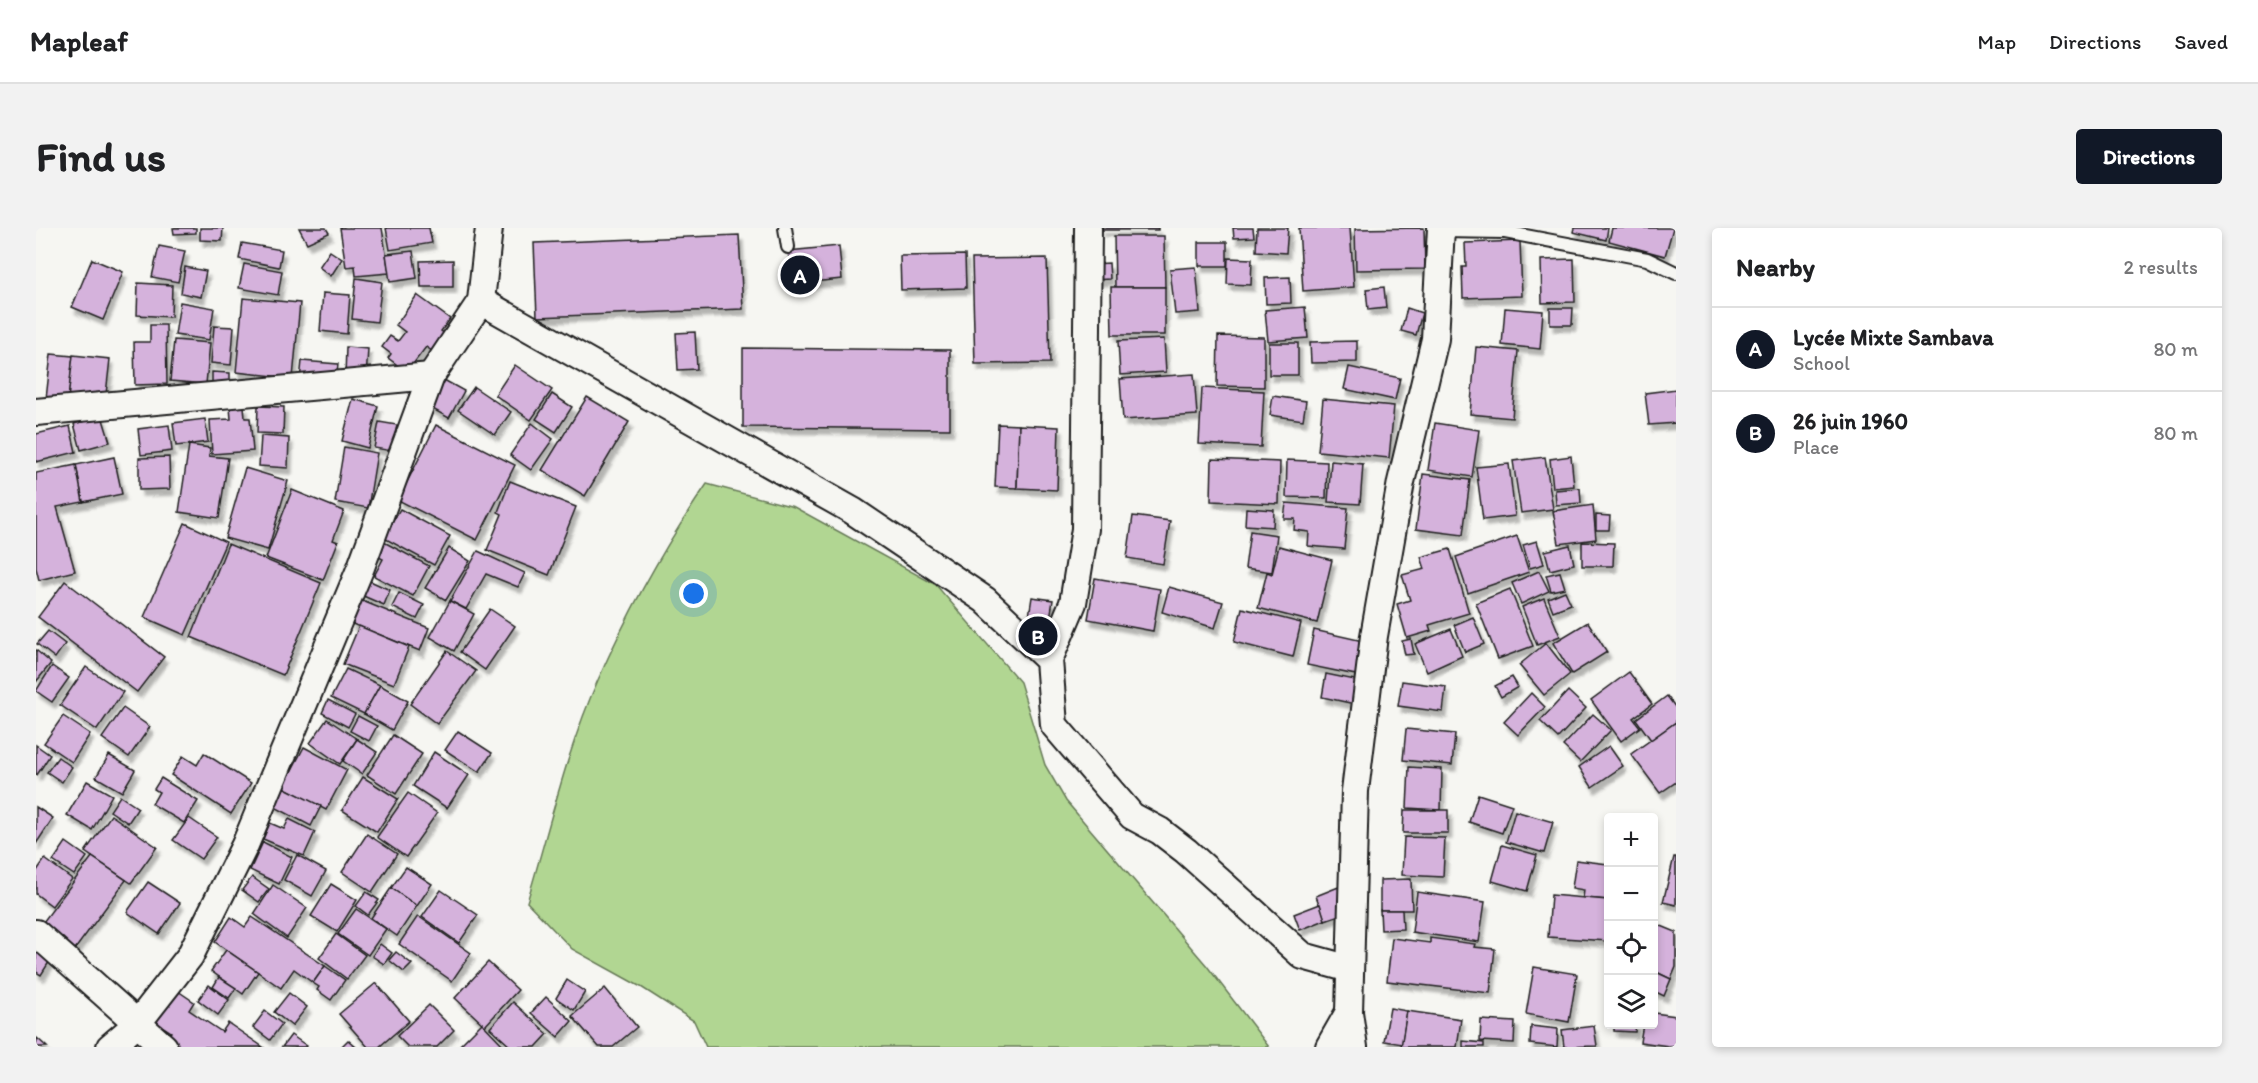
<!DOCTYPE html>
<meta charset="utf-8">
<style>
:root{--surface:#fff;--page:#f2f2f2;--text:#202124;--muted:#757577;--line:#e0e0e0;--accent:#111827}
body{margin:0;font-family:Itim,sans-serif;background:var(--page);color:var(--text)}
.controls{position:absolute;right:18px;bottom:18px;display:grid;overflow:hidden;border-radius:6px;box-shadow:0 3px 9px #0003}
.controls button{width:54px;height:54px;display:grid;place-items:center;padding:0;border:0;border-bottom:2px solid var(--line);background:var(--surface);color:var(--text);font:30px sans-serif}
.you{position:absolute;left:658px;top:366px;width:21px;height:21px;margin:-15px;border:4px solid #fff;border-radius:50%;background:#1a73e8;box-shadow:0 0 0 9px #1a73e833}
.badge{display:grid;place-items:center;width:39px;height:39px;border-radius:50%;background:var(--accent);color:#fff;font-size:20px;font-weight:700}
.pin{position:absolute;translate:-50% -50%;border:3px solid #fff;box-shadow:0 2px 6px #0006}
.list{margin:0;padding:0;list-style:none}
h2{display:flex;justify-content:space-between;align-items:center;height:78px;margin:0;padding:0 24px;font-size:26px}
h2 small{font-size:20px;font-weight:400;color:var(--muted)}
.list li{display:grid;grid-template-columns:39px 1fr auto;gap:18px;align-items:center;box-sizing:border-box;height:84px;padding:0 24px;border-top:2px solid var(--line)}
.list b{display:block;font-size:22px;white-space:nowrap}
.list p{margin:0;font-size:20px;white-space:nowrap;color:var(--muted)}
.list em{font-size:20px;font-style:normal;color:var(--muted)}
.icon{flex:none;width:33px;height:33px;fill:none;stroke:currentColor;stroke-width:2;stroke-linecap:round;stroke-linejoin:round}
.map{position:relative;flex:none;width:1640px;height:819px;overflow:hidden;border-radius:6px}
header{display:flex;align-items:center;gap:36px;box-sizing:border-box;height:84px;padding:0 30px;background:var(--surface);border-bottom:2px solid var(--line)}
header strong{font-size:28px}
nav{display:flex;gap:33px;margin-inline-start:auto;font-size:21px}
.intro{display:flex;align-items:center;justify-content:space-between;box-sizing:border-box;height:144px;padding:0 36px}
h1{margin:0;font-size:42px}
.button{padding:15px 27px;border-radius:6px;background:var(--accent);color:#fff;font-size:21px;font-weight:700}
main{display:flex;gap:36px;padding:0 36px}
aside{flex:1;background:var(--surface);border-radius:6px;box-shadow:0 3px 9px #0003}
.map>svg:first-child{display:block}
.green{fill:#b1d692;stroke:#667957;stroke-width:1.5}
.building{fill:#d5b2dc;stroke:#1c1c1c;stroke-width:1.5;filter:url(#shadow)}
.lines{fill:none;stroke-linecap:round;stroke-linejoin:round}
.service-casing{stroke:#1c1c1c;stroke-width:16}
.minor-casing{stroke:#1c1c1c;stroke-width:30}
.service{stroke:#f6f6f2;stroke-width:12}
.minor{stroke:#f6f6f2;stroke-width:26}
</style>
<header>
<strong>Mapleaf</strong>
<nav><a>Map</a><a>Directions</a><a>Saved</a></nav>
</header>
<div class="intro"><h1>Find us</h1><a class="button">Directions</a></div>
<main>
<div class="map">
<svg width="1640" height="819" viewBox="0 0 1640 819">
<defs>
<filter id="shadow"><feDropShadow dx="3.5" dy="6" stdDeviation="1.5" flood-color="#0004"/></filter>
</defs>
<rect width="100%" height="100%" fill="#f6f6f2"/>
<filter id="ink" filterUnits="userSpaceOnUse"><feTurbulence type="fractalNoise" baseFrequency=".0167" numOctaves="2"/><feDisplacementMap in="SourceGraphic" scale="12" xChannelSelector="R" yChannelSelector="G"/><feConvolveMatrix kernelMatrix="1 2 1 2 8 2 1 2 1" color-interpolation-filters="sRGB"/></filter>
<g filter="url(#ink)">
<path class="green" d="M671,256L758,279L900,357L984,454L1009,537L1030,573L1171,738L1233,819H670L658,793L605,759L536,721L491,674C513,601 531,521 562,452C592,384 629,317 671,256Z"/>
<g class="building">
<path d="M137,0H160V5L138,6Z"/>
<path d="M164,0H187L186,13L164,12Z"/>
<path d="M263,0H290L293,5L271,15Z"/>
<path d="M304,0H346L353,45L320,48L319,38L310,39Z"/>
<path d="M350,0H393L396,15L354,22Z"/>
<rect x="1065" y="0" width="57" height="2"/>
<path d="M1197,0H1217L1218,9L1198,10Z"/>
<path d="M1221,0H1252L1250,25L1220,23Z"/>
<path d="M1263,0H1314L1318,59L1267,63Z"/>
<path d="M1388,0L1389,41L1320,42L1319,1Z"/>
<path d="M1538,0H1572L1570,12L1537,4Z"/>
<path d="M1576,0H1637L1629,28L1573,13Z"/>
<path d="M703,7L707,81L501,89L498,15Z"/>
<path d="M1078,8H1128L1129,59H1079Z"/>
<path d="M1484,13L1486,68L1427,70L1426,39H1430L1429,15Z"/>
<rect x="1163" y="14" width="28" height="24"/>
<path d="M206,15L246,22L243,39L203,31Z"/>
<path d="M123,18L149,23L142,54L116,49Z"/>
<path d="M803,18L806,51L756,56L752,23Z"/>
<path d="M294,23L306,31L295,48L283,39Z"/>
<path d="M377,23L381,50L354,54L350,26Z"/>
<path d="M929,27L930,60L865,62L864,28Z"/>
<path d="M1011,30L1014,135L939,136L936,31Z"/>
<path d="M1192,30L1216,31L1215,57L1191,56Z"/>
<path d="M56,31L87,44L67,92L36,79Z"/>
<path d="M1538,31L1539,74L1506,75L1505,32Z"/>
<path d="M417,32V59H385L384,33Z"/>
<path d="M1073,35L1074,51L1057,52V36Z"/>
<path d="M208,36L246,43L242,67L203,60Z"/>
<path d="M149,39L170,43L165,69L145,65Z"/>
<path d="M1160,39L1164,84L1139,86L1134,41Z"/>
<path d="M1254,49L1255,75L1230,76L1229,50Z"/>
<path d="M320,50L346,54L341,94L316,91Z"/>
<path d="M102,55L136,57L135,89L101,87Z"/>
<path d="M1075,59H1129V107H1076Z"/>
<path d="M1348,59L1350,80L1332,82L1330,61Z"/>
<path d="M287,65L314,67L311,106L284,103Z"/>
<path d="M381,67L414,91L405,103L412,108L399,125L390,119L371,144L352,130L355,126L346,119L354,108L362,113L369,104L360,97Z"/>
<path d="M207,70L264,75L257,150L200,144Z"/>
<path d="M144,74L178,80L173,112L139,107Z"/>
<path d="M1269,79L1272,110L1232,113L1229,82Z"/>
<path d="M1371,80L1386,85L1380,107L1365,103Z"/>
<path d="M1469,80L1507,83L1504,121L1466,117Z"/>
<path d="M1514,80H1537L1536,97H1514Z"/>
<path d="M114,97H130L131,156L99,157L98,114H114Z"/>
<path d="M178,98L198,99L195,137L175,135Z"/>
<path d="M659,104L661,141L642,142L640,105Z"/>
<path d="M1182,108L1228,109V159L1181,158Z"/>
<path d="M1128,111L1130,144L1084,147L1082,113Z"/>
<path d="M138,112L174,115L170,156L134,153Z"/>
<path d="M1321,113V134L1275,135L1274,114Z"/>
<rect x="1233" y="115" width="29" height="32"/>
<path d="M310,119L332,121L330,150L309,149Z"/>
<path d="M1440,119L1482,123L1476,190L1434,186Z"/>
<path d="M707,120L914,122V201L707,199Z"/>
<path d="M15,126L37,128L32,174L10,171Z"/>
<path d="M37,127L74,131L69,175L32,171Z"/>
<path d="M266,133L302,136L300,155L264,152Z"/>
<path d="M479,137L516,162L495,192L459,167Z"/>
<path d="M1313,139L1364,150L1359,172L1308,161Z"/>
<path d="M176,144L194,145V156H176Z"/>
<path d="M1158,146L1161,187L1087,192L1084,151Z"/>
<path d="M408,152L428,163L413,190L393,179Z"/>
<path d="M438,159L475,184L459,207L422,182Z"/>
<path d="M1166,160L1228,163L1225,219L1163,216Z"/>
<path d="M1640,161V195L1613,197L1609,165Z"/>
<path d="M516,166L536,179L520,204L500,191Z"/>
<path d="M1237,168L1270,173L1267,192L1234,187Z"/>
<path d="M551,169L593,194L549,268L506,242Z"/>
<path d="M317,171L342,178L332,220L306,213Z"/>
<path d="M1287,171L1358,178L1353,230L1282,223Z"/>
<path d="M208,178L209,190H214L217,223L176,226L174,192L195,191L194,179Z"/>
<path d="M222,178L248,179L247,206L221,205Z"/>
<path d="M66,188L74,214L45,222L38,196Z"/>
<path d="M169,191L172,214L140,218L137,195Z"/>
<path d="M343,194L361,197L356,223L338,220Z"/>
<path d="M496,195L517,211L495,242L474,227Z"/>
<path d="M1399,195L1443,202L1436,249L1392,242Z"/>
<path d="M962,196L983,197L981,260L959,259Z"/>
<path d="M133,197L136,223L105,227L102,201Z"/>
<path d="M400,197L479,237L441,312L362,272Z"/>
<path d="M983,197L1023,199L1021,262L981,260Z"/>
<path d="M34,198L40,224L0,234V206Z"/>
<path d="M225,208L253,210L252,240L223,238Z"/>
<path d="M153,217L174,220L173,228L192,230L183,290L143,284Z"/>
<path d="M308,219L341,225L332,280L299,274Z"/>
<path d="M1535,228L1538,258L1517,260L1514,231Z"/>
<path d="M78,229L86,266L47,274L40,237Z"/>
<path d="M133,229L134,261L103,262V230Z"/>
<path d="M1509,229L1517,281L1485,285L1477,233Z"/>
<path d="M1176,231L1244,234L1243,276L1175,273Z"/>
<path d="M1251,232L1291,234L1290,270L1250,269Z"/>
<path d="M1295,233L1327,236L1324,276L1292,274Z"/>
<path d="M1473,236L1479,288L1447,292L1440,239Z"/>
<path d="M40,237L47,274L21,279L39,343L3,352L0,340V245Z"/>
<path d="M209,240L252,253L232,322L189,310Z"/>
<path d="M1387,246L1434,252L1427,307L1380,301Z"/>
<path d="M474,253L540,279L513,347L451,322L466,286L462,284Z"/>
<path d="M1544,260L1545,275L1520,277L1519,262Z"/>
<path d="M256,262L308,283L297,312L302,314L287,352L230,330Z"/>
<path d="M1250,275L1312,280L1308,321L1272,318L1273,304L1258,302L1259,291H1248Z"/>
<path d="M1557,277L1560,311L1523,316L1517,283Z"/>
<path d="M1210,280L1238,282L1237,299L1209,297Z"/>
<path d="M364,281L414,308L398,337L348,310Z"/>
<path d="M1560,287L1574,288L1573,302H1560Z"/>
<path d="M1097,288L1134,293L1127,336L1091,330Z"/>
<path d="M149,295L190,314L149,407L108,389Z"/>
<path d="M1214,303L1241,307L1236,344L1209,340Z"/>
<path d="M1481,308L1493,344L1432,365L1420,329Z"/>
<path d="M346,313L393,338L377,368L338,348L347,331L339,327Z"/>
<path d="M1501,313L1508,336L1494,340L1487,317Z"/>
<path d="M1546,314L1578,315L1577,338H1546Z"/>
<path d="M192,316L285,355L247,447L155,409Z"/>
<path d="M1534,317L1538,336L1514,342L1509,323Z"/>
<path d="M1243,318L1296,332L1281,395L1222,380L1231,344L1236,346Z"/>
<path d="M413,320L434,333L410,372L389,360Z"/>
<path d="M1414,321L1433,385L1393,397L1395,403L1371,410L1361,376L1374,372L1366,347L1389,341L1385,329Z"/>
<path d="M442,323L489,345L482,359L450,346L430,381L414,373Z"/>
<path d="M1503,343L1513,363L1485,376L1476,355Z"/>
<path d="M1524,344L1529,360L1515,363L1510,347Z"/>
<path d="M1059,350L1124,361L1117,403L1052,391Z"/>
<path d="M332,352L354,362L348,377L325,367Z"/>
<path d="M29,353L128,429L101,464L2,389Z"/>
<path d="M1133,359L1187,374L1179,400L1126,384Z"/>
<path d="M1474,361L1497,418L1462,431L1440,375Z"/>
<path d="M1529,363L1535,376L1517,383L1512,370Z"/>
<path d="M363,365L388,377L381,391L356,379Z"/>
<path d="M996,369L1017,372L1014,391L993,388Z"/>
<path d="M1508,370L1524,408L1501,417L1486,379Z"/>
<path d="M324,372L393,400L384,423L314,395Z"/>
<path d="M414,373L438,386L418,423L394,409Z"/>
<path d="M1206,380L1265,395L1257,429L1198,414Z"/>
<path d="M454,381L479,398L449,442L424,424Z"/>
<path d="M1437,389L1448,416L1429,424L1418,397Z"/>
<path d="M1552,394L1571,424L1536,446L1517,415Z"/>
<path d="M323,398L373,419L358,456L307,436Z"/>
<path d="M1415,401L1426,428L1391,444L1379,416Z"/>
<path d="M1278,402L1327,413L1320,447L1271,437Z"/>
<path d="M12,403L29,416L19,430L1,416Z"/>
<path d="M1375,411L1378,426L1369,427L1366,413Z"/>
<path d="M1510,415L1534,446L1508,467L1483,437Z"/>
<path d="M0,422L15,435L0,454Z"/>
<path d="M411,423L440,443L401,496L374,476Z"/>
<path d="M16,438L33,450L16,474L0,463Z"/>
<path d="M50,439L87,464L61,502L24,477Z"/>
<path d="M310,441L344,457L328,486L295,470Z"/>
<path d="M1593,444L1616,476L1597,490L1604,499L1585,513L1555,472Z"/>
<path d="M1290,446L1324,453L1319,476L1286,469Z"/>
<path d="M1476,449L1482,459L1465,469L1459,458Z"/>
<path d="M1366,453L1410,459L1407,484L1362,478Z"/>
<path d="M344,457L372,473L356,502L328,486Z"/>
<path d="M1532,463L1550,480L1522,510L1504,493Z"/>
<path d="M1495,465L1509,479L1482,507L1468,494Z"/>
<path d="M1631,468L1640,480V494L1615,512L1600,491Z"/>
<path d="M292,472L319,486L312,499L286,485Z"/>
<path d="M87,480L114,499L93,529L66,510Z"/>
<path d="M1557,486L1575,502L1544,534L1527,518Z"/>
<path d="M27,488L54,506L36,534L8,515Z"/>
<path d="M322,488L341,498L333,513L314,503Z"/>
<path d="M291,491L321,511L304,536L274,515Z"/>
<path d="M1640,494V554L1624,565L1595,526Z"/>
<path d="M1370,501L1419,506L1416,537L1367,532Z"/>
<path d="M422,503L456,525L443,544L409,522Z"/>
<path d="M357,507L386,526L360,566L331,547Z"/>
<path d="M321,511L341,524L326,546L307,533Z"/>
<path d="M0,517L14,527L1,547H0Z"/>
<path d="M1573,518L1587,538L1556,559L1543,539Z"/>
<path d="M268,519L311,542L290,582L247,559Z"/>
<path d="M398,524L433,547L411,580L377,558Z"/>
<path d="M168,525L215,555L195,586L135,547L147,528L161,537Z"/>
<path d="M73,527L99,542L86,564L60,549Z"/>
<path d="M22,529L36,539L26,554L11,544Z"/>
<path d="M1373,539L1406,541L1405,582L1371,580Z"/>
<path d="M327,549L362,571L341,604L306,582Z"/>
<path d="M125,550L162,573L148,595L116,576L123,564L118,561Z"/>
<path d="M51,553L76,567L56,602L31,587Z"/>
<path d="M247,559L285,578L275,598L237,578Z"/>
<path d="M372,565L401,585L370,629L341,609Z"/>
<path d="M1442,566L1476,577L1466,605L1433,594Z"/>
<path d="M84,568L102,580L92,595L74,583Z"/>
<path d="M0,579L17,590L0,616Z"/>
<path d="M1368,582H1412V605H1367Z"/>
<path d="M1479,583L1517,594L1508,625L1470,614Z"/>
<path d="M75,587L121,619L95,655L49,624Z"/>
<path d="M153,590L181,609L165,631L137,612Z"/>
<path d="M253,591L279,604L268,628L227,611L234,595L248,601Z"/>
<path d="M331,606L361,626L336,664L306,644Z"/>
<path d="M1368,609L1409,610L1407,649L1366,647Z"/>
<path d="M30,614L51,629L38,647L17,633Z"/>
<path d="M227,614L256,629L243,656L214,642Z"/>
<path d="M1466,617L1501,627L1491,663L1456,653Z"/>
<path d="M261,627L290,643L276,668L248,652Z"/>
<path d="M56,629L90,652L37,724L4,698Z"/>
<path d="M1638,629H1640V677L1627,674Z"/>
<path d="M9,631L36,651L16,678L0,666V644Z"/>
<path d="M1540,632L1572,636V672L1547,670L1548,662L1536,660Z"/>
<path d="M370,639L396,656L381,678L355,660Z"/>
<path d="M216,649L233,661L223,674L206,662Z"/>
<path d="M1375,651L1376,682H1344V652Z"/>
<path d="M112,654L144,675L123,706L91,684Z"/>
<path d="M295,656L321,672L301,704L275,688Z"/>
<path d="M237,657L271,680L251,710L218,686Z"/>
<path d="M1305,658L1315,683L1289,692L1280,668Z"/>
<path d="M355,660L381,678L361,708L335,690Z"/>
<path d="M405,662L442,687L423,715L386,689Z"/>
<path d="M330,664L343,672L332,687L320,678Z"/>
<path d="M1381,664L1449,674L1443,714L1376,704Z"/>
<path d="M1515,667L1572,672V713L1512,709Z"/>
<path d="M1284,676L1289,692L1264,702L1258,686Z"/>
<path d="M320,681L350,701L332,727L302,706Z"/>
<path d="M1344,682H1366L1367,701L1345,702Z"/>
<path d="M382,688L435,725L416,753L363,716Z"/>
<path d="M195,689L209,699L216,689L289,738L277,755L258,741L245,760L179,714Z"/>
<path d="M1618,695L1640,704V739L1635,751L1618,743Z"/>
<path d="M300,706L329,727L311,751L283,730Z"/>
<path d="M1356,710L1394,715V710L1439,716L1438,719L1459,721L1454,765L1351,753Z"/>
<path d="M344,716L356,725L348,736L336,728Z"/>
<path d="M0,721L15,731L5,747L0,744Z"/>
<path d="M190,722L222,744L207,766L175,743Z"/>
<path d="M360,724L376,736L368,744L353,732Z"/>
<path d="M452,734L482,762L449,798L419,770Z"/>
<path d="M289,738L309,752L295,772L281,762L283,759L277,755Z"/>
<path d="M1498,739L1541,746L1533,794L1490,786Z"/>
<path d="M1618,743L1635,751L1628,768L1618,763Z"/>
<path d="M183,749L200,760L193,770L177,759Z"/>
<path d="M531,752L549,764L538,782L520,770Z"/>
<path d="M340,755L373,793L343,819H332L303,786Z"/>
<path d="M173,757L193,772L182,787L162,772Z"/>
<path d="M569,760L601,799L577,819H563L536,788Z"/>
<path d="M142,763L158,774L153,782L186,804L192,795L227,819H139L129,812L135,804L120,794Z"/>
<path d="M253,765L271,779L256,798L238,784Z"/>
<path d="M510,769L536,793L522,809L495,785Z"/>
<path d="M477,774L512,806L500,819H475L454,800Z"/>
<path d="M393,777L418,802L401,819H372L361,808Z"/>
<path d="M1354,780L1371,783L1366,816L1348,813Z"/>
<path d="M229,783L246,796L234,812L217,799Z"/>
<path d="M1371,783L1425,791L1421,819H1365Z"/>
<path d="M1618,785L1640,788V819L1604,814L1607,796H1618Z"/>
<path d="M1445,792L1479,794L1478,815L1444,813Z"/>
<path d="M446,795L469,819H422Z"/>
<path d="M1578,796H1600L1599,804L1578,803Z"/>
<path d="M1495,798L1522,801L1521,819L1494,816Z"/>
<path d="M1558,798L1561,818L1528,819L1526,802Z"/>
<path d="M255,807L271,818L270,819H246Z"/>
<path d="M1,810L11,819H0Z"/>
<path d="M312,812L320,819H305Z"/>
<path d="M1427,813L1448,815V819H1427Z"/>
</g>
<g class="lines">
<g class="service-casing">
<g id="service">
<path d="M749,0L752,19"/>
<path d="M1405,3L1469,4L1611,31L1640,45"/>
</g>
</g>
<g class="minor-casing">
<g id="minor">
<path d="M445,73L817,283L949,372L1013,432L1018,497L1096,588L1124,603L1150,623L1267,728L1314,741"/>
<path d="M0,184L395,148"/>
<path d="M1013,432L1037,375L1049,301L1052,0"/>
<path d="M0,705L128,819"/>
<path d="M74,819L101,796L154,728L209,617L325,339L395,148L445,73L453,0"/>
<path d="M1293,819L1313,784"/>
<path d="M1318,819L1313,784L1319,563L1338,408L1365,254L1399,111L1405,0"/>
</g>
</g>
<use href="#service" class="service"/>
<use href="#minor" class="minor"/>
</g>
</g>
</svg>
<div class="controls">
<button>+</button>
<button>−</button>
<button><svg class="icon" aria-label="locate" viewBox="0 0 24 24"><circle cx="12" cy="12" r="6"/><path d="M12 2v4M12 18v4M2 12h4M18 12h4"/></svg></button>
<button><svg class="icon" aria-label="layers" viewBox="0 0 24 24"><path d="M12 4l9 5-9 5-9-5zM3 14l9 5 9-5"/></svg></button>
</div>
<div class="you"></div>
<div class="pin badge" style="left:764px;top:47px">A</div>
<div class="pin badge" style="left:1002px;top:408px">B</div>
</div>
<aside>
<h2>Nearby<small>2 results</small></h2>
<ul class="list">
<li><span class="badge">A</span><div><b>Lycée Mixte Sambava</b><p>School</p></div><em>80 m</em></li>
<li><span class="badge">B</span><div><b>26 juin 1960</b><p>Place</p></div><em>80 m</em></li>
</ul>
</aside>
</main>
